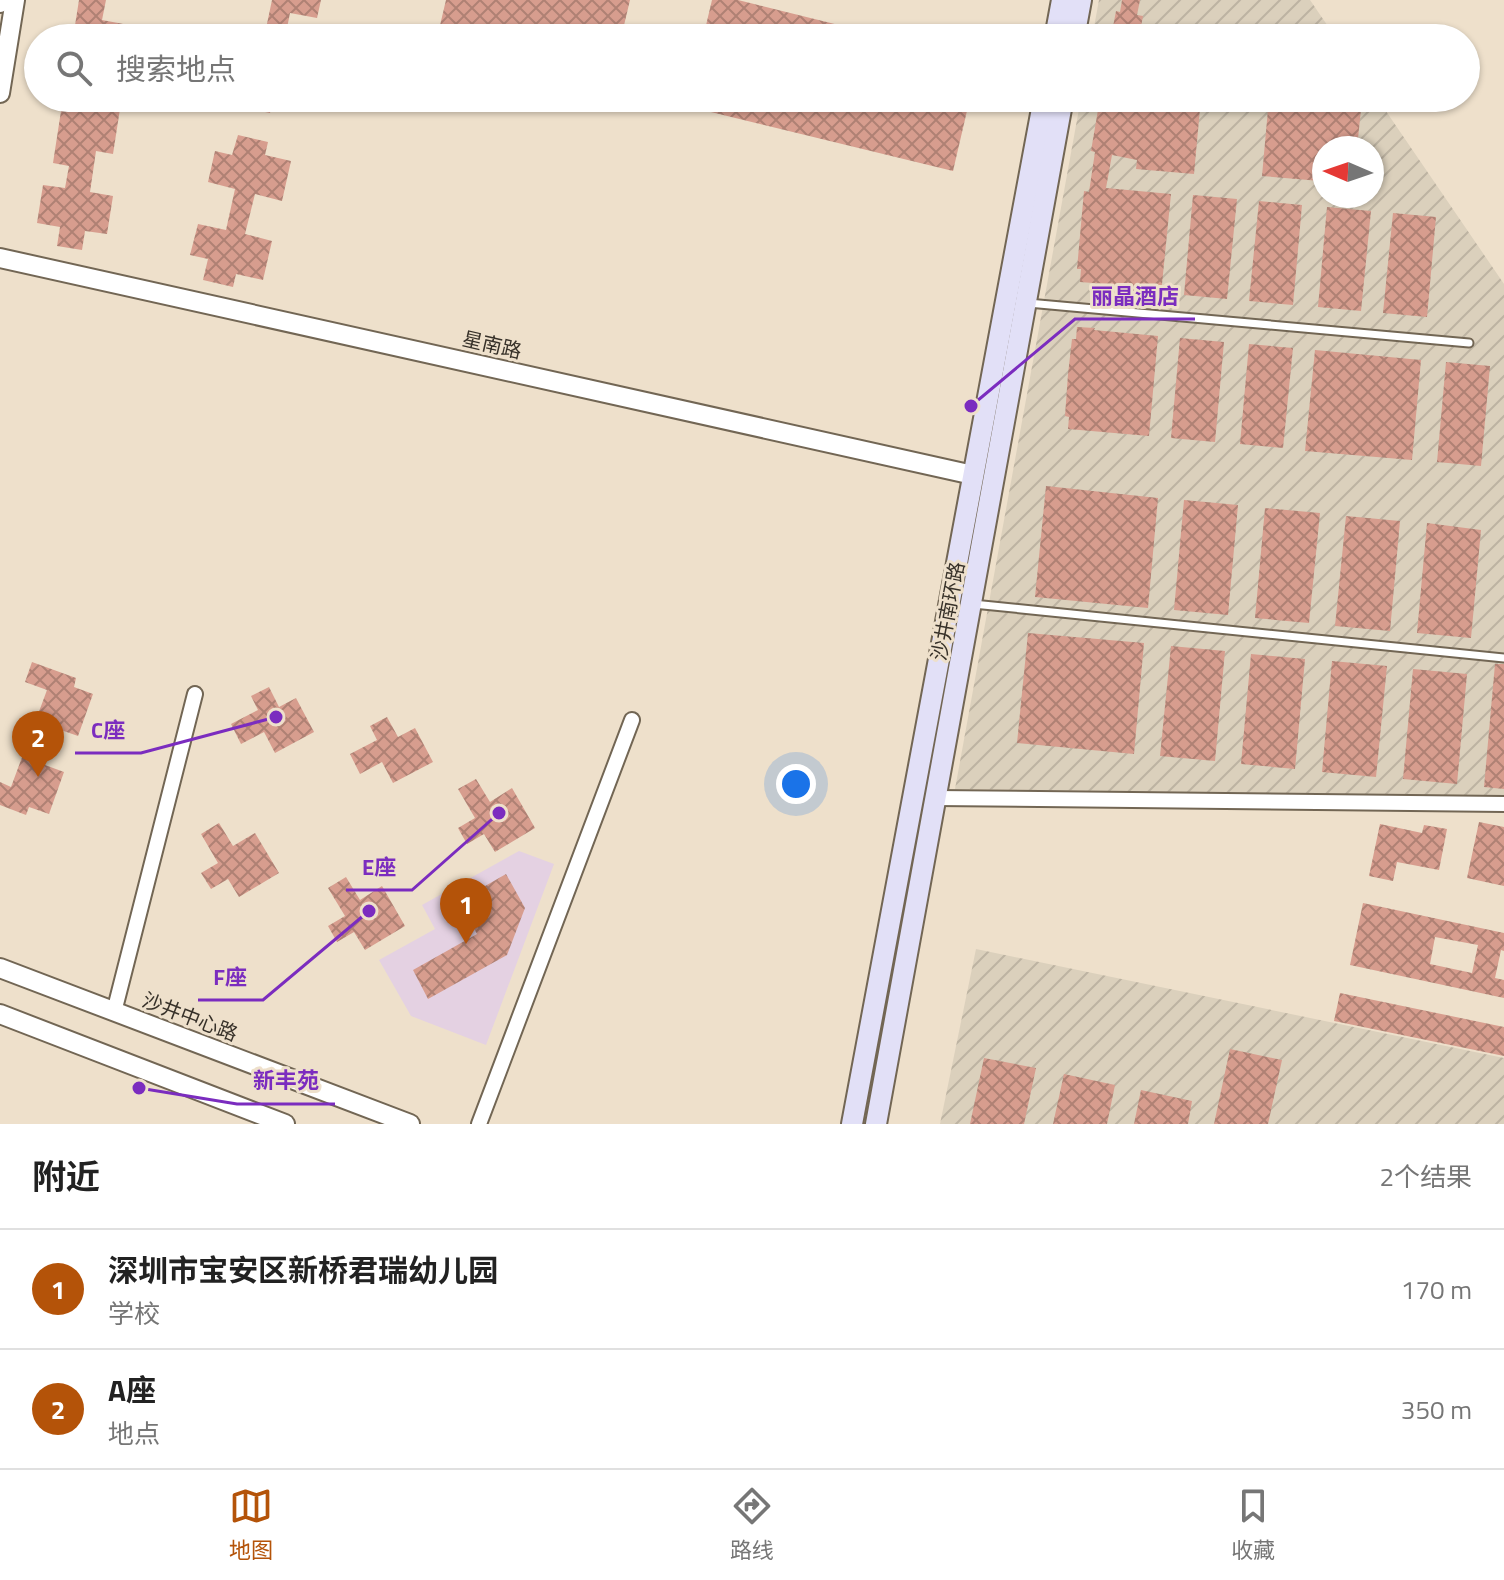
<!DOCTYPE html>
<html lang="zh">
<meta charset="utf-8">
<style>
:root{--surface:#fff;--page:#f6f6f6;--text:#222;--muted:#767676;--line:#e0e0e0;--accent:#b45309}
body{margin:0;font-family:"Titillium Web","Noto Sans SC",sans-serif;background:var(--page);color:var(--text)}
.compass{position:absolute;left:1312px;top:136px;width:72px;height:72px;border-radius:50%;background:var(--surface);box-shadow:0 2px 6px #0004;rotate:272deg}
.you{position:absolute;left:796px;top:784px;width:28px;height:28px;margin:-20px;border:6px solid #fff;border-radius:50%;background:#1a73e8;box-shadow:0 0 0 12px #1a73e833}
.badge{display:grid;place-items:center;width:52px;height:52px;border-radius:50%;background:var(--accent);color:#fff;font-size:26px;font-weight:700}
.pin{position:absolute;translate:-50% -66px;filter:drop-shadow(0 2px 4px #0008)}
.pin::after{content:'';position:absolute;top:42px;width:28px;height:24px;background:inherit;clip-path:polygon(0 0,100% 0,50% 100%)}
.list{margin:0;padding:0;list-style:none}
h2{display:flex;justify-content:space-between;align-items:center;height:104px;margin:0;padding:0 32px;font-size:34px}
h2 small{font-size:26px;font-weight:400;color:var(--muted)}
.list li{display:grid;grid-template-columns:52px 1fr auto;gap:24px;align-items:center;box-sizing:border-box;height:120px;padding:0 32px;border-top:2px solid var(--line)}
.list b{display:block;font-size:30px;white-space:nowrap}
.list p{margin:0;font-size:26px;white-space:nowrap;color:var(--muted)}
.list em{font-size:26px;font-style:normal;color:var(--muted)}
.icon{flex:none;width:44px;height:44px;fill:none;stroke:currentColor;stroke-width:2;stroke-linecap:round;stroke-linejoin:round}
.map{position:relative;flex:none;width:1504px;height:1124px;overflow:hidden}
.search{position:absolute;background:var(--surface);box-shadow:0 2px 6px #0004;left:24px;right:24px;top:24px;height:88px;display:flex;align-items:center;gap:20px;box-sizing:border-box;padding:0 28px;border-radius:44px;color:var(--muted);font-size:30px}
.sheet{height:344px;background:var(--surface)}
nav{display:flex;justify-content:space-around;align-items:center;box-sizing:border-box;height:112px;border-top:2px solid var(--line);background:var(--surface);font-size:22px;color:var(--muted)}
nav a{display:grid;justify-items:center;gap:4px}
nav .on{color:var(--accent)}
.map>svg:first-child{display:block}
.industrial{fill:url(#industrial-furrows);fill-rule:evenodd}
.education{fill:#e4d1e2}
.building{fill:url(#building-cross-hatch);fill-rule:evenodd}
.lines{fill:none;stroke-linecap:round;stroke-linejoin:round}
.service-casing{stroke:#726654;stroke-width:11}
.minor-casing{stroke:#726654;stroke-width:18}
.tertiary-casing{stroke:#726654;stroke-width:22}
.secondary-casing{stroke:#726654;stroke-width:24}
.service{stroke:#fff;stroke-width:7}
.minor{stroke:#fff;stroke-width:14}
.tertiary{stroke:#fff;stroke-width:18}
.secondary{stroke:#e2e0f7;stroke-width:20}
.labels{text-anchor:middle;stroke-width:6;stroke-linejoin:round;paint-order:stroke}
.street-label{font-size:20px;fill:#373129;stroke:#eee0cb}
.leader{fill:none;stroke:#7b2cbf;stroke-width:3}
.callout-dot{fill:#7b2cbf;stroke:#eee0cb;stroke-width:3}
.callout-label{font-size:22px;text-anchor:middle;font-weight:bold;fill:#7b2cbf;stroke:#eee0cb;stroke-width:6;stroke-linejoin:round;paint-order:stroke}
</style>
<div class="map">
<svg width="1504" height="1124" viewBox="0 0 1504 1124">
<defs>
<pattern id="industrial-furrows" width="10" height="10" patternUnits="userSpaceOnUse" patternTransform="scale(2)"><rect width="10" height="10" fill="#dbd0bc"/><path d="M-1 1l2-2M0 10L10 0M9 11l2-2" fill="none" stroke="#bdb3a2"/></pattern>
<pattern id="building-cross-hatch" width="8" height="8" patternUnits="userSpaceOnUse" patternTransform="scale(2)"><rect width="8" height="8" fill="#d79d8e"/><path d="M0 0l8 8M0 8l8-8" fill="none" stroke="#af8174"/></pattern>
</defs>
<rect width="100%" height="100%" fill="#eee0cb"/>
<g class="industrial">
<path d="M1099,0H1310L1336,38H1092Z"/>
<path d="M1081,98H1377L1504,284V796L955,789ZM1324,148H1372V196H1324Z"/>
<path d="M976,949L1504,1058V1124H940Z"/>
</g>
<path class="education" d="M519,851L554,864L486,1045L411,1016L379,960L435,929L422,905Z"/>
<g class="building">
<path d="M79,0H106L102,20L134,26L132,38H73Z"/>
<path d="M272,0H321L317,18L290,13L285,38H264Z"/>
<path d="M446,0H630L621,38H437Z"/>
<path d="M712,0H738L875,34V38H703Z"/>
<path d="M1122,0H1140L1137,15L1143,16L1139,37L1115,38L1116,33L1112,32L1116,11L1120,12Z"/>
<path d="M63,98H89L88,104L120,109L113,154L96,151L90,192L113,196L107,234L85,231L82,250L57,246L60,227L37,223L43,185L65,188L69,166L53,163Z"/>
<path d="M252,98H273L270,113L250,109Z"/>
<path d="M671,98H970L953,171L670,102Z"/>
<path d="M1100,98H1201L1194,174L1136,169L1137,160L1112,155L1106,188L1171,194L1161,294L1118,290V285L1080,282L1081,269H1077L1084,191L1089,192L1095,152L1091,151Z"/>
<path d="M1269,98H1341L1362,100L1357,148H1323L1320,181L1262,176Z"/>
<path d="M238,135L268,142L265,155L291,161L282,201L255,194L245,234L272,241L263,280L236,274L233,287L203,280L208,259L190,255L198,224L226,230L235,189L208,182L215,151L232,155Z"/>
<path d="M1193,195L1237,199L1227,299L1184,295Z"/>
<path d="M1259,201L1302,205L1293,305L1249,301Z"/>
<path d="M1327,207L1371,211L1361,311L1318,307Z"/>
<path d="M1393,213L1436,217L1427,317L1383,313Z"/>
<path d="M1077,327L1095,328L1094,330L1158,336L1149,436L1068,429L1069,417L1065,416L1068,374L1072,339H1076Z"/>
<path d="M1180,338L1224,342L1215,442L1171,438Z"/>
<path d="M1249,344L1293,348L1283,448L1240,444Z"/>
<path d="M1315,350L1421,360L1412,460L1305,451Z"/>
<path d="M1446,362L1490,366L1481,466L1437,462Z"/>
<path d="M1046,486L1158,498L1148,608L1035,597Z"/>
<path d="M1184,500L1238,505L1228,615L1174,610Z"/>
<path d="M1265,508L1320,513L1309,623L1255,618Z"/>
<path d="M1346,516L1400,521L1390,631L1335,626Z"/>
<path d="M1427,523L1481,530L1471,638L1417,633Z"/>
<path d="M1028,633L1144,643L1134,754L1017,743Z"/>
<path d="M1171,646L1225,651L1215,761L1160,756Z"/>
<path d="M1251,654L1305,659L1295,769L1241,764Z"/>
<path d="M1332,661L1387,666L1376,777L1322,772Z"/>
<path d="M32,662L76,678L74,687L93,694L78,736L58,729L51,747L45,765L64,772L49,814L29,807L26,815L0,805V782L11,787L47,690L25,682Z"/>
<path d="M1495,664H1504V789L1484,787Z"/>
<path d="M1413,669L1467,674L1457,784L1403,779Z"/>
<path d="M269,687L279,707L296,698L314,732L275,753L264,732L241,744L231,724L258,710L251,696Z"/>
<path d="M387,717L398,737L415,728L433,762L393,783L382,762L360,774L350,754L377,740L370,726Z"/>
<path d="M476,779L490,802L512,788L535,828L495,852L484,834L467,844L458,828L475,818L458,789Z"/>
<path d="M1479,822L1504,827V886L1467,878Z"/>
<path d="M219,823L233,846L255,833L279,873L239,897L228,879L211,889L201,873L218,863L201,834Z"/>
<path d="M1380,824L1422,833L1424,825L1447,829L1439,870L1397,862L1393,881L1369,876Z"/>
<path d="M506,874L525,908L507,955L428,999L413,970L477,934L459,901Z"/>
<path d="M346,877L360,900L382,886L405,926L365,950L354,932L337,942L328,926L345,916L328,888Z"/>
<path d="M1363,903L1504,933V951L1501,950L1495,978L1504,980V998L1350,965ZM1435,937L1478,945L1472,973L1430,964Z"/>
<path d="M1340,993L1504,1027V1056L1334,1021Z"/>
<path d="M1230,1049L1282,1060L1268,1124H1214Z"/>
<path d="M984,1058L1036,1068L1024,1124H970Z"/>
<path d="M1064,1074L1115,1085L1107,1124H1053Z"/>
<path d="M1141,1090L1192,1101L1188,1124H1134Z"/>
</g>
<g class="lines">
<g class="service-casing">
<g id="service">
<path d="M1028,303L1469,343"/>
<path d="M973,604L1504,658"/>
</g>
</g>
<g class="minor-casing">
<g id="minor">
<path d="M936,798L1504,804"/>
<path d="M114,1012L195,694"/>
<path d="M479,1124L632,720"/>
</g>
</g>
<g class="tertiary-casing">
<g id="tertiary">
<path d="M0,3L1,0"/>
<path d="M0,93L15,0"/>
<path d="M0,258L973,475"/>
<path d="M0,968L410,1124"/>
<path d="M0,1014L285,1124"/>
</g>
</g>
<g class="secondary-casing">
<g id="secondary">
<path d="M1055,38L1062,0"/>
<path d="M1074,38L1081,0"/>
<path d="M852,1124L1044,98"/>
<path d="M876,1124L1063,98"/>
</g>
</g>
<use href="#service" class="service"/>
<use href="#minor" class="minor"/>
<use href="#tertiary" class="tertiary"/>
<use href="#secondary" class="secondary"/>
</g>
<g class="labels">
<g class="street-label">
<text transform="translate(492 345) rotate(13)" y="7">星南路</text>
<text transform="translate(948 611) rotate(-79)" y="7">沙井南环路</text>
<text transform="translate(190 1017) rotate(21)" y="7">沙井中心路</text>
</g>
</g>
<path class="leader" d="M971 406L1075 319H1195M276 717L141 753H75M499 813L412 890H346M369 911L263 1000H198M139 1088L237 1104H335"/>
<g class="callout-dot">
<circle cx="971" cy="406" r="8"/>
<circle cx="276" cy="717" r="8"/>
<circle cx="499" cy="813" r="8"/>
<circle cx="369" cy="911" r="8"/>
<circle cx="139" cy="1088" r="8"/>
</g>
<g class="callout-label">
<text x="1135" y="304">丽晶酒店</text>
<text x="108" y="738">C座</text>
<text x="379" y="875">E座</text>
<text x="230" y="985">F座</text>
<text x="286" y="1088">新丰苑</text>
</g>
</svg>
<svg class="compass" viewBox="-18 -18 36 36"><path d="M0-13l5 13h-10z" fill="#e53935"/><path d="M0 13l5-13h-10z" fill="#767676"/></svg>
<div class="you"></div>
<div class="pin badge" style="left:466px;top:944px">1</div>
<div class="pin badge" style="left:38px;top:777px">2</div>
<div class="search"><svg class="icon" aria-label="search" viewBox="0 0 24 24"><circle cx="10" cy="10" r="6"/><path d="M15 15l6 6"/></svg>搜索地点</div>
</div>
<section class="sheet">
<h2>附近<small>2个结果</small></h2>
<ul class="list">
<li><span class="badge">1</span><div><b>深圳市宝安区新桥君瑞幼儿园</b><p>学校</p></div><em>170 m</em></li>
<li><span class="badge">2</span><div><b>A座</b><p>地点</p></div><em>350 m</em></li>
</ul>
</section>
<nav>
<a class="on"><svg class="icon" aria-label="map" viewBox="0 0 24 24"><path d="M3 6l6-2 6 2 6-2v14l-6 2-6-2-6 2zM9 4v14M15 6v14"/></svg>地图</a>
<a><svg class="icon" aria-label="directions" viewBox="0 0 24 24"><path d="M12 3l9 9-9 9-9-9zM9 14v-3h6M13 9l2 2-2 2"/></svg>路线</a>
<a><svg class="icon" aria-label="saved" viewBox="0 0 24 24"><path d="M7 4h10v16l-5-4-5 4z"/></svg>收藏</a>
</nav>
